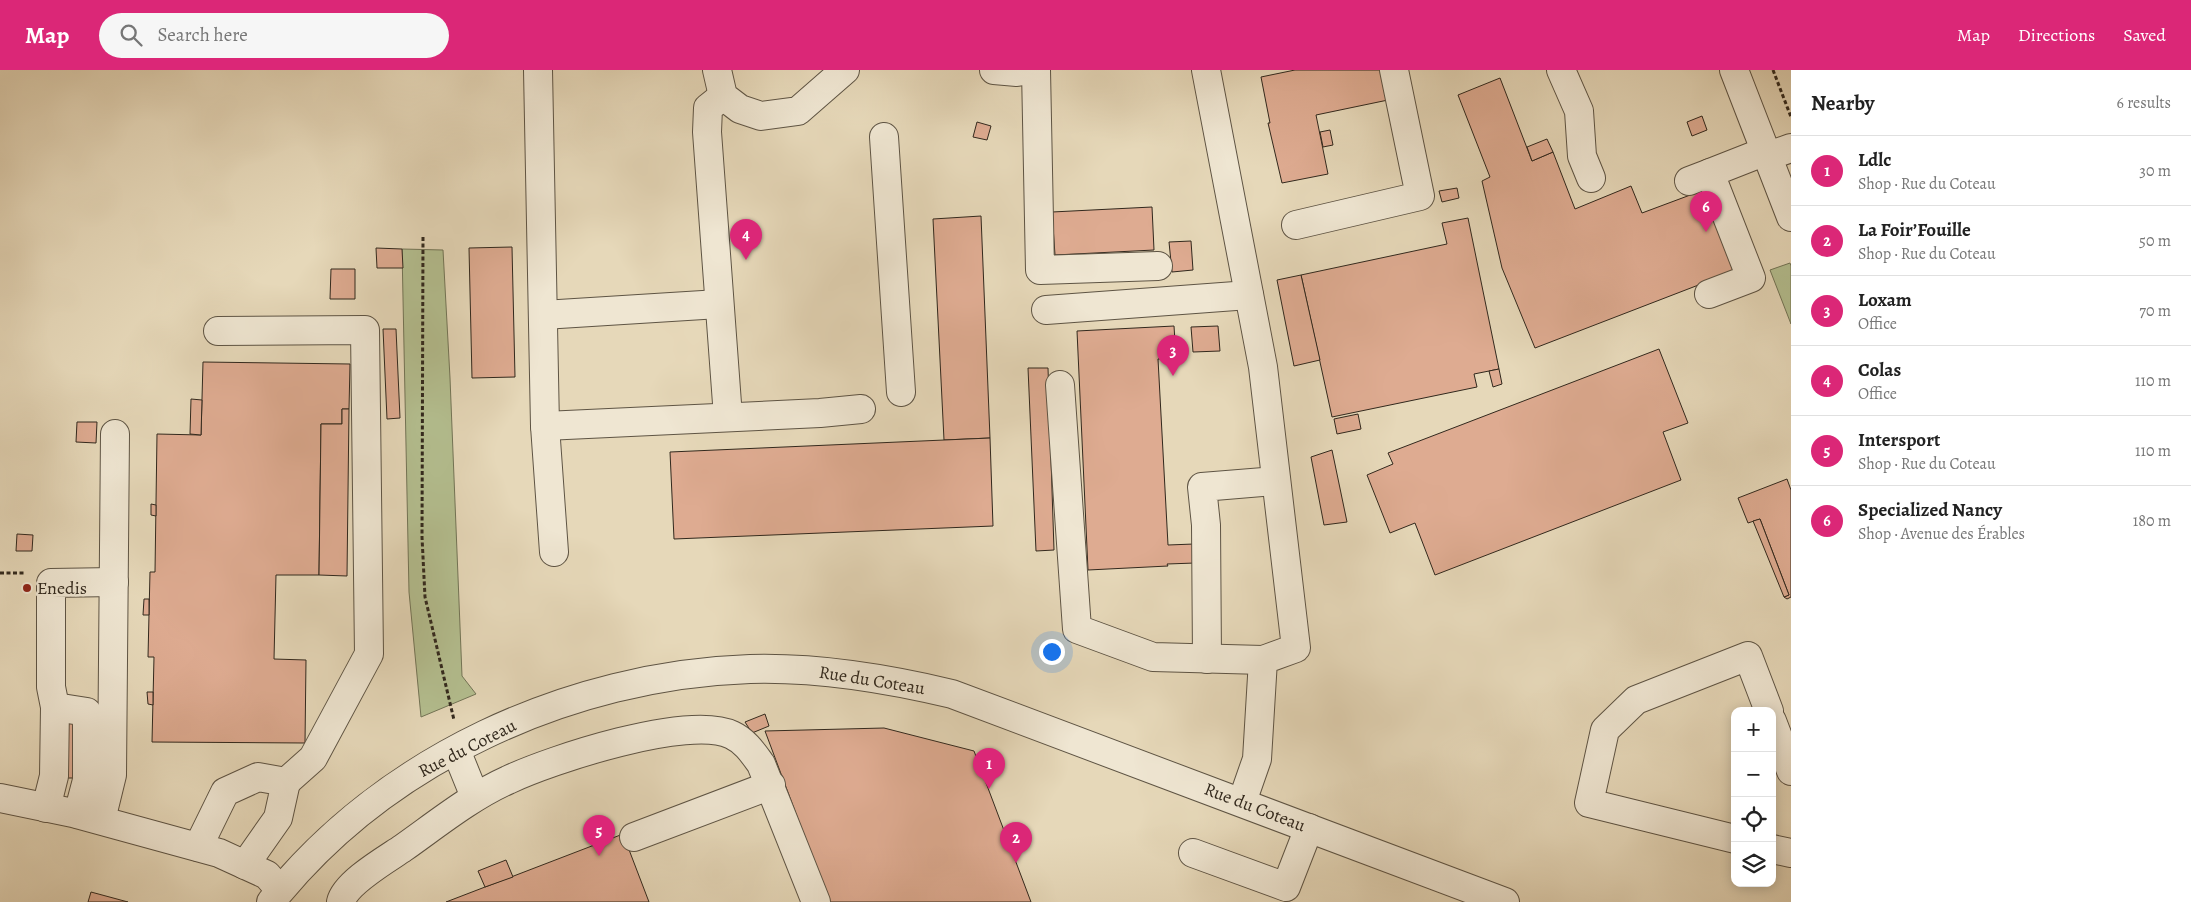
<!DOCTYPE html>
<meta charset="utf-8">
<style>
:root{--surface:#fff;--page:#f6f6f6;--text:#222;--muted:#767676;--line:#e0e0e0;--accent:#db2777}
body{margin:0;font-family:Alegreya,serif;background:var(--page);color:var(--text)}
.controls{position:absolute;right:15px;bottom:15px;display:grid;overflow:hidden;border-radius:10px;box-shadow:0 2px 12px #0003}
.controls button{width:45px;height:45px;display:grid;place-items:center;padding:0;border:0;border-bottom:1px solid var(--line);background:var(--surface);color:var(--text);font:25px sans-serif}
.you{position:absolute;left:1051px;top:581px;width:18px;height:18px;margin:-12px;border:4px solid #fff;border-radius:50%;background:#1a73e8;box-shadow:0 0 0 8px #1a73e833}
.badge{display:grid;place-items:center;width:32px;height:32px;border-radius:50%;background:var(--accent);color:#fff;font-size:16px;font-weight:700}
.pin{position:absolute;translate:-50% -41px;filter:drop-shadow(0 1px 2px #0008)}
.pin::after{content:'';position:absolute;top:26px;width:18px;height:15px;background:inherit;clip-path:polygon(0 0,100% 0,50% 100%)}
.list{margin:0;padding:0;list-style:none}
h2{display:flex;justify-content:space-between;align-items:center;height:65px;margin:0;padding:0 20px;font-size:21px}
h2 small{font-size:16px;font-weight:400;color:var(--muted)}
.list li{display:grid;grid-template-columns:32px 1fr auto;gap:15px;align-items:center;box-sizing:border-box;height:70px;padding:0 20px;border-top:1px solid var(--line)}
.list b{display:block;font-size:19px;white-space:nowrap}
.list p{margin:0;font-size:16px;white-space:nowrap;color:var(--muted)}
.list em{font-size:16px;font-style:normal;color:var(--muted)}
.icon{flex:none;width:28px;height:28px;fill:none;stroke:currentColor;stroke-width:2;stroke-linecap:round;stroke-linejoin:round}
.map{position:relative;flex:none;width:1791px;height:832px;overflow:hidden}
header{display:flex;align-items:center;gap:30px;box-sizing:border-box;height:70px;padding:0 25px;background:var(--accent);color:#fff}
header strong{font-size:24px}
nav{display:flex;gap:28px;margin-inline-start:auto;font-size:18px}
.search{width:350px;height:45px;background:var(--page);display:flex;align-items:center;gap:12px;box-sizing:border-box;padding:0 18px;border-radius:28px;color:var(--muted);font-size:19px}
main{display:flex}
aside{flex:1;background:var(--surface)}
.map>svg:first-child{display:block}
.green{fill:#b4bf90;stroke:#727456}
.building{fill:#deab91;stroke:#31281d}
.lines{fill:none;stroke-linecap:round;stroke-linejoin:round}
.minor-casing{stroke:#5e5444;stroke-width:30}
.path{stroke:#31281d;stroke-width:3;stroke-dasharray:4 2.5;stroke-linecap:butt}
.minor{stroke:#efe6d2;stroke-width:28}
.poi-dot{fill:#8f2418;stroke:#efe6d2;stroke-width:2}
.labels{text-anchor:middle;stroke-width:4.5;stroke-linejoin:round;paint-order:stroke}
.poi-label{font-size:18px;fill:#31281d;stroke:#efe6d2;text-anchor:start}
.street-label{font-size:18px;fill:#31281d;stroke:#efe6d2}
</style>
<header>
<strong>Map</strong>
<div class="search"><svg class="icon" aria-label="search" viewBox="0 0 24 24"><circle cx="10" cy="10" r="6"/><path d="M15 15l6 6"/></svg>Search here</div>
<nav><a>Map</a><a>Directions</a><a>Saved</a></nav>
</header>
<main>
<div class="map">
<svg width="1791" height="832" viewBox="0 0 1791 832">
<rect width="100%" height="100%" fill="#e6d8b9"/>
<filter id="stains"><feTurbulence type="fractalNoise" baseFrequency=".004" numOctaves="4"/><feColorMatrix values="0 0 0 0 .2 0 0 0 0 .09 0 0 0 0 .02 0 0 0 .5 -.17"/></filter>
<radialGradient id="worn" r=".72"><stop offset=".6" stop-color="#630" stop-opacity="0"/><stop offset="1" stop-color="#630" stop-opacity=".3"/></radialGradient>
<g class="green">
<path d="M402,179L443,180L450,308L462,606L476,624L421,647L409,522Z"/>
<path d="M1790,193L1791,196V254L1770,200Z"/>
</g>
<g class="building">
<path d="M1295,0H1383L1388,30L1316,45L1328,104L1282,113L1268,53H1270L1261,7Z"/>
<path d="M1500,8L1532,91L1553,82L1575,139L1631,116L1642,143L1709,118L1740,199L1535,278L1502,198L1482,111L1490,107L1458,25Z"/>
<path d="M1702,46L1707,60L1692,66L1687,52Z"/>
<path d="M977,52L991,56L987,70L973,67Z"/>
<path d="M1330,60L1333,75L1323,77L1320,62Z"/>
<path d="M1547,69L1553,82L1532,91L1527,77Z"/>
<path d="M1457,118L1459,128L1442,132L1439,121Z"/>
<path d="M1152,137L1154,180L1055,185L1052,142Z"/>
<path d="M981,146L990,368L944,370L933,149Z"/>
<path d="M1468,148L1499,299L1474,304L1477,317L1332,347L1301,205L1447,174L1442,153Z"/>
<path d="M1191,171L1193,200L1172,202L1169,172Z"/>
<path d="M512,177L515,307L472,308L469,178Z"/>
<path d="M376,178L402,179L403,198H377Z"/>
<path d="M331,199H355V229H330Z"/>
<path d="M1301,205L1320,290L1294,296L1277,210Z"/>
<path d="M1174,256L1176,288L1158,289L1168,475L1194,474L1195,493L1167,494L1168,496L1088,500L1077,261Z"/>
<path d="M1218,256L1220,281L1193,282L1191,257Z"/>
<path d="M383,259H396L400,348L387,349Z"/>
<path d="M1659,279L1688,353L1663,362L1681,410L1435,505L1415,453L1390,463L1367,405L1393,394L1388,383Z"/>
<path d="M203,292L350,294L349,339H342V354H321L319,505H276L274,589L306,590L305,673L152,672L154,587H148L150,502H155L157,364L201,365Z"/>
<path d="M1028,298H1048L1054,480L1036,481Z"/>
<path d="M1499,299L1502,314L1493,317L1489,301Z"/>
<path d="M191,329L202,330L201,365L190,364Z"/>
<path d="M342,339H349L347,506L319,505L321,354H342Z"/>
<path d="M1358,344L1361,359L1337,364L1334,349Z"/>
<path d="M77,352H97L96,373L76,372Z"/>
<path d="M990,368L993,456L674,469L670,382Z"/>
<path d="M1332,380L1347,452L1324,455L1311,387Z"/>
<path d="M1787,409L1791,420V527L1787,529L1784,527L1789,525L1760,449L1748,453L1738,428Z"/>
<path d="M151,434L156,435V446L151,445Z"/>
<path d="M1760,449L1789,525L1784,527L1753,451Z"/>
<path d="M17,464L33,465L32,481H16Z"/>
<path d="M144,529H149V545H143Z"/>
<path d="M147,622H153V635L148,634Z"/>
<path d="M765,644L769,656L752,663L745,652Z"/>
<path d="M66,651H75V708H65Z"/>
<path d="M884,658L974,681L1031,832H829L765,661Z"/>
<path d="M623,764L649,832H446Z"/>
<path d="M506,790L513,807L485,817L478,801Z"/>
<path d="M91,822L128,832H88Z"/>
</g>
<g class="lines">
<g class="minor-casing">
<g id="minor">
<path d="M538,0L545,356L554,482"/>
<path d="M717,0L723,26L740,39L761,46L798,41L845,0"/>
<path d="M994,0L1017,2L1031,0"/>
<path d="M1036,0L1040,200L1158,196"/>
<path d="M1206,0L1263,297L1296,578L1263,590L1257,689L1242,732"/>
<path d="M1561,0L1579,41L1582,86L1591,108"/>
<path d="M1734,0L1791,147"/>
<path d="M723,26L708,38L707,62L728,347"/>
<path d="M884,67L901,322"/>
<path d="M1768,86L1791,78"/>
<path d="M1689,111L1710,103"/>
<path d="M1296,155L1420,126L1394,0"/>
<path d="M1709,224L1751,208L1710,103L1766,81"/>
<path d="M1046,240L1249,225"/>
<path d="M543,245L719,234"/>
<path d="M218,261L365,260L369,584L313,688L286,712"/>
<path d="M1060,315L1077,559L1153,587L1263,590"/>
<path d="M545,356L820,343L861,339"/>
<path d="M1207,589L1206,455L1202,417L1276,411"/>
<path d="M55,637L51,617V513L114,512"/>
<path d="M1772,651L1791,701"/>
<path d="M456,680L475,727"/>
<path d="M0,728L73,743L219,783L267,805L280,820"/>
<path d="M46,738L54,706L55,637L87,642V710L78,744"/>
<path d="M101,750L112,705L115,364"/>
<path d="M634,767L771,715"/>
<path d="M1735,769L1589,733L1605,660L1636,630L1748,586L1769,641"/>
<path d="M198,777L225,722L258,707L286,712L278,748L245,795"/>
<path d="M1772,779L1791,783"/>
<path d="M1193,783L1286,817L1309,758"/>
<path d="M271,832C384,690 569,605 750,599C818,597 885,608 952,624L1505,832"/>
<path d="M341,832C345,813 387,789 403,778C437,754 470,727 508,710C550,690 689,644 732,665C745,671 753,683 761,694L816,832"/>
</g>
</g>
<g class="path">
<path d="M1773,0L1791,47"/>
<path d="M423,167L422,467L425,527L454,650"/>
<path d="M0,503H24"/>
</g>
<use href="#minor" class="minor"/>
</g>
<circle class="poi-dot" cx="27" cy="518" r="5"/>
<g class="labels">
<g class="poi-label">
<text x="37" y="524">Enedis</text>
</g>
<g class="street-label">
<text transform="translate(872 610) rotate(9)" y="6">Rue du Coteau</text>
<text transform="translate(467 678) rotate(-27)" y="6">Rue du Coteau</text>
<text transform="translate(1255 737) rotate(21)" y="6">Rue du Coteau</text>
</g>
</g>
<rect width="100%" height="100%" filter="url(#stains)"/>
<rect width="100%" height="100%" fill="url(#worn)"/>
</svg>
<div class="controls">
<button>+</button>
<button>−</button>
<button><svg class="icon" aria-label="locate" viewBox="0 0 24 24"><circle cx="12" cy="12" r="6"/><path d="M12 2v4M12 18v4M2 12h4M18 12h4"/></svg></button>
<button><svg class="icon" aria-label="layers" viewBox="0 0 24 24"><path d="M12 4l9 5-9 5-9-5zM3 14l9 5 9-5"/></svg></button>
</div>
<div class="you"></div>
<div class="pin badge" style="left:989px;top:719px">1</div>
<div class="pin badge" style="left:1016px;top:793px">2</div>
<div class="pin badge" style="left:1173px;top:306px">3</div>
<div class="pin badge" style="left:746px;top:190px">4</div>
<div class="pin badge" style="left:599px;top:786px">5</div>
<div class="pin badge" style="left:1706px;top:162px">6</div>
</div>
<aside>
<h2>Nearby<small>6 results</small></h2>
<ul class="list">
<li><span class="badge">1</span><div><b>Ldlc</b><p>Shop · Rue du Coteau</p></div><em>30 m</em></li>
<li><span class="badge">2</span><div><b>La Foir’Fouille</b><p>Shop · Rue du Coteau</p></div><em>50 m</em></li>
<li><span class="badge">3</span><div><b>Loxam</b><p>Office</p></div><em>70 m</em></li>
<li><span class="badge">4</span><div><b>Colas</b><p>Office</p></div><em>110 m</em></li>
<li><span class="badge">5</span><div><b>Intersport</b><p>Shop · Rue du Coteau</p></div><em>110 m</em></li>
<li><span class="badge">6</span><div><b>Specialized Nancy</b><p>Shop · Avenue des Érables</p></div><em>180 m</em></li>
</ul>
</aside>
</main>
